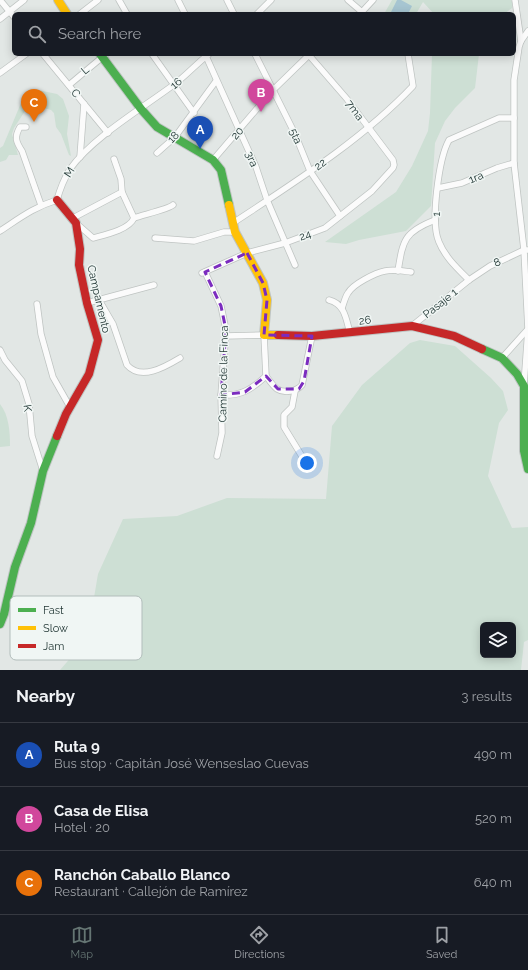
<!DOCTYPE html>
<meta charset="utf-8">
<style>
:root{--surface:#171b24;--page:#242831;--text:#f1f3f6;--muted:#9ea1a6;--line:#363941;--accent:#657573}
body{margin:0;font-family:Raleway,sans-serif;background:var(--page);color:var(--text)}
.controls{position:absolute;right:12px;bottom:12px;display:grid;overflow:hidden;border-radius:6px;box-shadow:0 2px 10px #0003}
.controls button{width:36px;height:36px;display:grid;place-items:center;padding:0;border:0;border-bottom:1px solid var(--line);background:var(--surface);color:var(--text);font:20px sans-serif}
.you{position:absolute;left:307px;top:463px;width:14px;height:14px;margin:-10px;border:3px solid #fff;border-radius:50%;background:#1a73e8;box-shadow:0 0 0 6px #1a73e833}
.badge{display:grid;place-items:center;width:26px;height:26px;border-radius:50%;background:var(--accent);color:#fff;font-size:13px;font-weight:700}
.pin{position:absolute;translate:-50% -33px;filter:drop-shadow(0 1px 2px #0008)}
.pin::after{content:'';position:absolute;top:21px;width:14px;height:12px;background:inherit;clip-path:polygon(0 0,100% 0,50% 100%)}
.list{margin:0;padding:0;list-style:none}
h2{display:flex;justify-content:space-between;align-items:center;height:52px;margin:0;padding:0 16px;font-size:17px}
h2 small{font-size:13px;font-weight:400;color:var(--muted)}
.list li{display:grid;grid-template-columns:26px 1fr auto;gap:12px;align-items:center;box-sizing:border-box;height:64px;padding:0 16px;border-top:1px solid var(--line)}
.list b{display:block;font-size:15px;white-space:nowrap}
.list p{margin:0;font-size:13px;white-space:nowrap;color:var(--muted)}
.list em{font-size:13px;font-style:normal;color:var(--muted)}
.icon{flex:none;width:22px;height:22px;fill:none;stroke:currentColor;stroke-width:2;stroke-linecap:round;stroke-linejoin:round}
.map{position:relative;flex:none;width:528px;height:670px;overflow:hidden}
.search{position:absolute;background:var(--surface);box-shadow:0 2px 10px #0003;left:12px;right:12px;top:12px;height:44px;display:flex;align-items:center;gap:10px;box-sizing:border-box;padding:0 14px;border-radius:6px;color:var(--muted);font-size:15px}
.sheet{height:244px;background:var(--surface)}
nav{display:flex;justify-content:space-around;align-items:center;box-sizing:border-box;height:56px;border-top:1px solid var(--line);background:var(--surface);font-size:11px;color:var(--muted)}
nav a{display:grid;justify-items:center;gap:2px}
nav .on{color:var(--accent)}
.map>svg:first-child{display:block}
.green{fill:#cddfd4;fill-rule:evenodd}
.water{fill:#a6c5d1}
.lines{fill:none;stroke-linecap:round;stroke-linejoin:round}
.street-casing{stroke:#bfc4c2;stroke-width:7}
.fast-casing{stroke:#bec4c2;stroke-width:10}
.slow-casing{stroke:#bec4c2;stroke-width:10}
.jam-casing{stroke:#bec4c2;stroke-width:10}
.street{stroke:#fbfbfb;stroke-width:5.5}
.fast{stroke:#4caf50;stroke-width:8}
.slow{stroke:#ffc107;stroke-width:8}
.jam{stroke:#c62828;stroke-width:8}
.marked{fill:none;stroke:#7b2cbf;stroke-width:3;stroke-dasharray:8 5;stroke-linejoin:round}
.labels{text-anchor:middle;stroke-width:3;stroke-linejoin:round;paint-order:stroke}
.street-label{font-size:11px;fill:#223735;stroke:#f0f6f4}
.key{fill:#f0f6f4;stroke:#b2bdbb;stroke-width:1}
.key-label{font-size:11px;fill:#223735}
</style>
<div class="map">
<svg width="528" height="670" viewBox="0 0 528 670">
<rect width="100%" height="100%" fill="#e2e7e5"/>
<g class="green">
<path d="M392,0H511L512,2V8L504,14H434L423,2L416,14H384Z"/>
<path d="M432,54H479L475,88L455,108L445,121L435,143L431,206L406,231L359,240L346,244L325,242L396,192L412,166L428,131L430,113Z"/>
<path d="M38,90L57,94L63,99L69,116L67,134L71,156L69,155L61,134L56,127L54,113L51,110L40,107L25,111L14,128L12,134L18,155H9L6,160L0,162V148L3,146L21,103L34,98Z"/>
<path d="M420,340L455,346L491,378L503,391L508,410L499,423L488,476L512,528L528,527V640L524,642L521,670H60L87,639L98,574L123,519L177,516L227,498L326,499L332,426L362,385L410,343ZM483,625H513V655H483Z"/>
<path d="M0,404C9,415 10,432 10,446L0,447Z"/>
</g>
<path class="water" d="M397,0H401L412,6L408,14H390Z"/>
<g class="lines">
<g class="street-casing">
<g id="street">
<path d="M0,0L14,17"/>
<path d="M119,0L127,14"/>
<path d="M178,0L185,14"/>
<path d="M227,0L234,14"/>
<path d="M348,0L362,12"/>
<path d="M515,0L521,41"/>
<path d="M80,14L98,0"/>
<path d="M257,14L271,0"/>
<path d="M360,14L373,0"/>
<path d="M0,19L24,0"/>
<path d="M43,54L108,133"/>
<path d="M152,54L194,113"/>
<path d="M205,54L256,167L267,200L295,265"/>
<path d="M255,54L295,134L310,171L340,216"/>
<path d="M0,73L26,54"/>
<path d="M69,85L106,54"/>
<path d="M26,127H20C14,137 16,142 22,151L41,205"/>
<path d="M157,153L175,137L216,81"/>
<path d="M80,157L84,104"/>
<path d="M114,159L121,179L122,192L134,218"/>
<path d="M213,160L273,90L310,54"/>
<path d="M438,188L462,183L497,168L514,163"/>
<path d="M73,218L122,192"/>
<path d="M134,218C142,215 169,209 173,205"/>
<path d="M76,223L93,238C104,235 129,230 134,218"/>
<path d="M233,223C295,182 362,140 413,86L408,54"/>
<path d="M0,231C20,218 34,207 57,200C60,189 64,179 70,169C92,138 141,109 172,86C185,77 196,64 209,54"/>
<path d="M155,238L194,241L224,232H235"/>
<path d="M398,271C403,240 404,232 435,220"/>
<path d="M205,272L221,306L226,330L221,395L222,433L217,456"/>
<path d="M202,273L247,253L285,243L325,228L372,191L393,168L394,165L393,160L347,99L308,54"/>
<path d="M469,280C457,268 445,257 439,242C430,222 439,158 449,140L499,118H514"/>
<path d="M99,300L113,324L127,365C141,381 165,367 180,358"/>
<path d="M329,300C345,304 346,319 350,333"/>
<path d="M87,303L154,285"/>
<path d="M37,304L41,334L53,377L70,407"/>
<path d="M342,308C344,303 345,297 348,293C353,284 375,273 385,271C394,269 403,271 411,272"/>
<path d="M412,326L469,280L490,266L524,250H528"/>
<path d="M225,336L264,335L266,376C269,380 273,386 277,389C285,394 297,391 302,385L312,336"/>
<path d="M0,350L5,360L22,381L29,404L32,436L43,471"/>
<path d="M502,358L528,329"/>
<path d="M524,385L528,329L524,250L514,163V80L519,47L521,41L528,31"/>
<path d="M295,391L292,407L284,415V427L303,458"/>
<path d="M221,395C241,396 251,390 266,376"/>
</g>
</g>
<g class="fast-casing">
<g id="fast">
<path d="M100,54L141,109L157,127L213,160L221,170L229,205"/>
<path d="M482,349L502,358L517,374L524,386V451L528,469"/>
<path d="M0,624L4,614L15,567L31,523L43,471L57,436"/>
</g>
</g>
<g class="slow-casing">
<g id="slow">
<path d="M58,0L67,14"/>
<path d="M229,205L235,232L263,283L267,300L264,335H278"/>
</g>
</g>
<g class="jam-casing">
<g id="jam">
<path d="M57,200L76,223L80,249L79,265L87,303L98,340L89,374L66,414L57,436"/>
<path d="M278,335L312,336L412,326L454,336L482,349"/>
</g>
</g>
<use href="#street" class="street"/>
<use href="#fast" class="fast"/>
<use href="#slow" class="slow"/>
<use href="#jam" class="jam"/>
</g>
<path class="marked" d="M247,253L263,283L267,300L264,335L312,336L304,381L299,389H278L266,376L245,392L221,395L226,330L221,306L205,272Z"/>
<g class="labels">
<g class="street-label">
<text transform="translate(85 70) rotate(-40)" y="4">L</text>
<text transform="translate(176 83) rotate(-40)" y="4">16</text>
<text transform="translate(76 93) rotate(52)" y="4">C</text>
<text transform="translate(355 110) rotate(54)" y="4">7ma</text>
<text transform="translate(237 133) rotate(-49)" y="4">20</text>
<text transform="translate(296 136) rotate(66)" y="4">5ta</text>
<text transform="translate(173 137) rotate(-46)" y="4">18</text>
<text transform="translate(252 159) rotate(67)" y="4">3ra</text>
<text transform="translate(320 164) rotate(-37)" y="4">22</text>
<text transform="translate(69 172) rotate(-57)" y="4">M</text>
<text transform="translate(476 177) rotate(-23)" y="4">1ra</text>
<text transform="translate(436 214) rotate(-86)" y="4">1</text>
<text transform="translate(305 235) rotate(-20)" y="4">24</text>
<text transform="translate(497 262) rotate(-25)" y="4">8</text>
<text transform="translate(99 299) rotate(77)" y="4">Campamento</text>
<text transform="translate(440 303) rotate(-39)" y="4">Pasaje 1</text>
<text transform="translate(365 320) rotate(-7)" y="4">26</text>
<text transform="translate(223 374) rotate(-89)" y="4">Camino de la Finca</text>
<text transform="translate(28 408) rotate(83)" y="4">K</text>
</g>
</g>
<rect x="10" y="596" width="132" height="64" rx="6" class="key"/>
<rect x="18" y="608" width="18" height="4" fill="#4caf50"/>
<rect x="18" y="626" width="18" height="4" fill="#ffc107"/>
<rect x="18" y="644" width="18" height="4" fill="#c62828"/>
<g class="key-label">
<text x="43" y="614">Fast</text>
<text x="43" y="632">Slow</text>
<text x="43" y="650">Jam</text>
</g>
</svg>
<div class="controls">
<button><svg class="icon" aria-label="layers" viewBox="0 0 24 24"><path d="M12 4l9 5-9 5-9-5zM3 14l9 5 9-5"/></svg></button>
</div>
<div class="you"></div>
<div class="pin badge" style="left:200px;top:149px;background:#1a4fb4">A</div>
<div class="pin badge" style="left:261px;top:112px;background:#d1479c">B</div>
<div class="pin badge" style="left:34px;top:122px;background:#e8710a">C</div>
<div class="search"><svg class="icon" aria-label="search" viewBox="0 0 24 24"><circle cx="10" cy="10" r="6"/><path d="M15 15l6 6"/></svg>Search here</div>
</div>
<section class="sheet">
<h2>Nearby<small>3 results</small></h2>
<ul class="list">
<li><span class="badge" style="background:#1a4fb4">A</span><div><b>Ruta 9</b><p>Bus stop · Capitán José Wenseslao Cuevas</p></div><em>490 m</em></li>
<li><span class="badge" style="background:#d1479c">B</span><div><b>Casa de Elisa</b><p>Hotel · 20</p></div><em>520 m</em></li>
<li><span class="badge" style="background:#e8710a">C</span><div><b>Ranchón Caballo Blanco</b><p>Restaurant · Callejón de Ramírez</p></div><em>640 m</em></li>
</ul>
</section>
<nav>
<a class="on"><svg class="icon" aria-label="map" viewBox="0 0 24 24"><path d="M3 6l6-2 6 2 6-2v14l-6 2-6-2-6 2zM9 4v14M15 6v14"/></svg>Map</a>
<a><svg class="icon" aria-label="directions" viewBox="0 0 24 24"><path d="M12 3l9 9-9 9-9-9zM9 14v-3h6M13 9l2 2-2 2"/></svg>Directions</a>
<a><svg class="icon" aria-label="saved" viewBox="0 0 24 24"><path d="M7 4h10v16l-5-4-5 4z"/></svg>Saved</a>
</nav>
